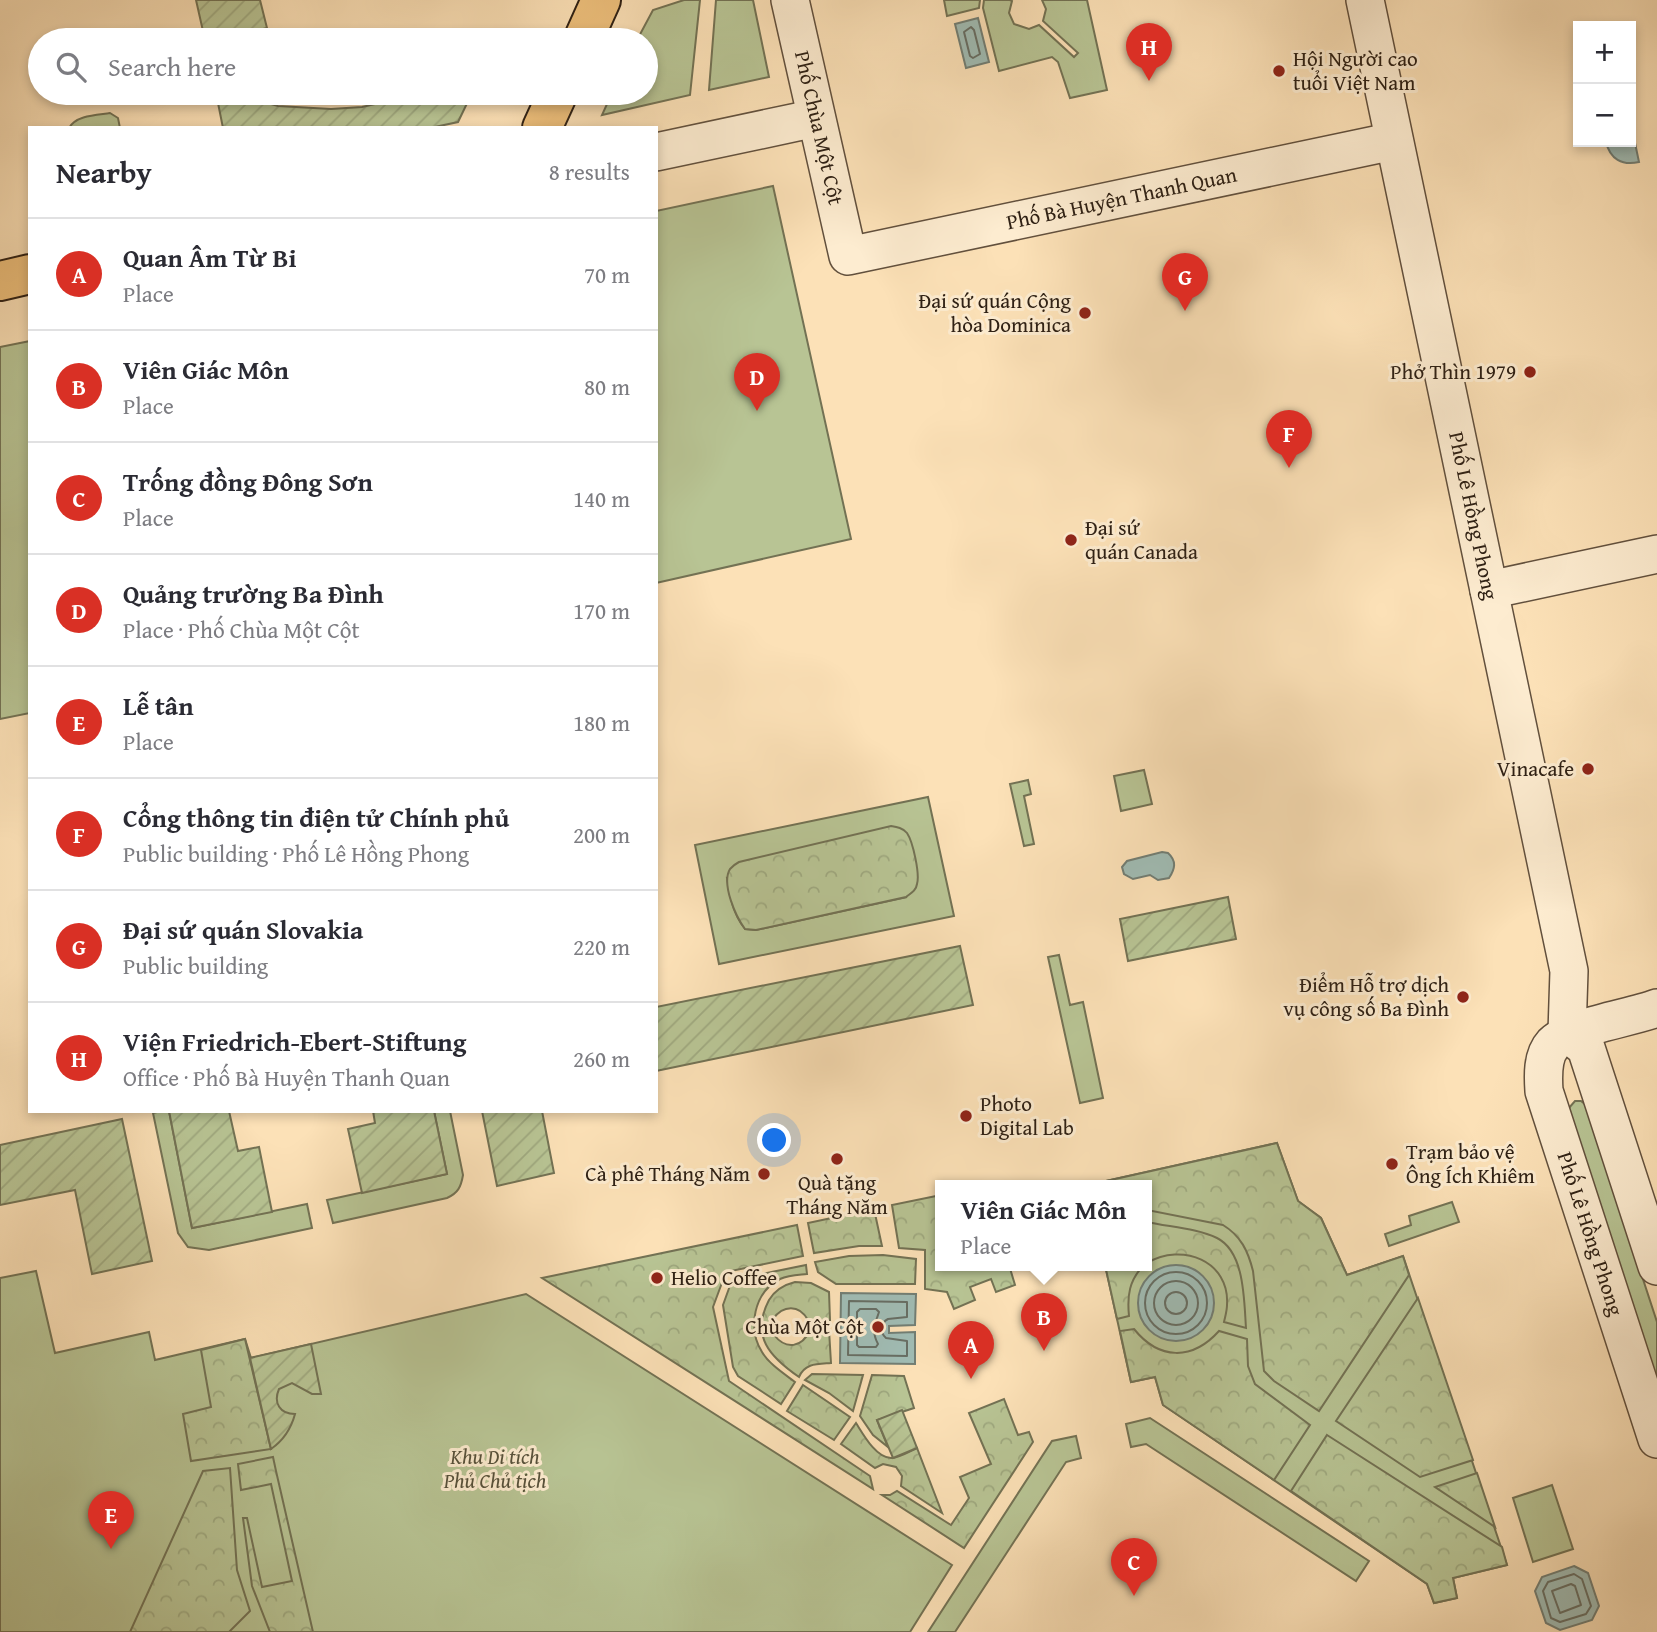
<!DOCTYPE html>
<meta charset="utf-8">
<style>
:root{--surface:#fff;--page:#f2f2f3;--text:#2b2b33;--muted:#7c7c81;--line:#e1e1e2;--accent:#d93025}
body{margin:0;font-family:"Gentium Book Plus",serif;background:var(--page);color:var(--text)}
.controls{position:absolute;right:21px;top:21px;display:grid;overflow:hidden;border-radius:0px;box-shadow:0 4px 10px #0003}
.controls button{width:63px;height:63px;display:grid;place-items:center;padding:0;border:0;border-bottom:2px solid var(--line);background:var(--surface);color:var(--text);font:35px sans-serif}
.you{position:absolute;left:775px;top:1141px;width:24px;height:24px;margin:-18px;border:5px solid #fff;border-radius:50%;background:#1a73e8;box-shadow:0 0 0 10px #1a73e833}
.badge{display:grid;place-items:center;width:46px;height:46px;border-radius:50%;background:var(--accent);color:#fff;font-size:23px;font-weight:700}
.pin{position:absolute;translate:-50% -58px;filter:drop-shadow(0 2px 4px #0008)}
.pin::after{content:'';position:absolute;top:37px;width:24px;height:21px;background:inherit;clip-path:polygon(0 0,100% 0,50% 100%)}
.popup{position:absolute;left:935px;top:1180px;width:217px;height:91px;box-sizing:border-box;display:grid;place-content:center;border-radius:0px;background:var(--surface);filter:drop-shadow(0 2px 5px #0005);font-size:23px;white-space:nowrap;color:var(--muted)}
.popup b{font-size:26px;color:var(--text)}
.popup::after{content:'';position:absolute;left:50%;top:100%;margin-left:-14px;border:14px solid transparent;border-top-color:var(--surface)}
.list{margin:0;padding:0;list-style:none}
h2{display:flex;justify-content:space-between;align-items:center;height:91px;margin:0;padding:0 28px;font-size:30px}
h2 small{font-size:23px;font-weight:400;color:var(--muted)}
.list li{display:grid;grid-template-columns:46px 1fr auto;gap:21px;align-items:center;box-sizing:border-box;height:112px;padding:0 28px;border-top:2px solid var(--line)}
.list b{display:block;font-size:26px;white-space:nowrap}
.list p{margin:0;font-size:23px;white-space:nowrap;color:var(--muted)}
.list em{font-size:23px;font-style:normal;color:var(--muted)}
.icon{flex:none;width:38px;height:38px;fill:none;stroke:currentColor;stroke-width:2;stroke-linecap:round;stroke-linejoin:round}
.map{position:relative;flex:none;width:1657px;height:1632px;overflow:hidden}
.search{position:absolute;background:var(--surface);box-shadow:0 4px 10px #0003;left:28px;top:28px;width:630px;height:77px;display:flex;align-items:center;gap:18px;box-sizing:border-box;padding:0 24px;border-radius:38px;color:var(--muted);font-size:26px}
.panel{position:absolute;background:var(--surface);box-shadow:0 4px 10px #0003;left:28px;top:126px;width:630px;height:987px;border-radius:0px}
.map>svg:first-child{display:block}
.green{fill:#b8c494;stroke:#737254;stroke-width:2;fill-rule:evenodd}
.forest{fill:url(#forest-crowns);stroke:#737254;stroke-width:2}
.garden{fill:url(#garden-furrows);stroke:#737254;stroke-width:2}
.water{fill:#a0bcb4;stroke:#727e74;stroke-width:2}
.lines{fill:none;stroke-linecap:round;stroke-linejoin:round}
.shore{stroke:#676e64;stroke-width:2}
.minor-casing{stroke:#62503d;stroke-width:40}
.major-casing{stroke:#2e2014;stroke-width:42}
.minor{stroke:#fdecd0;stroke-width:37}
.major{stroke:#eec07c;stroke-width:38}
.poi-dot{fill:#8f2418;stroke:#fdecd0;stroke-width:2.5}
.labels{text-anchor:middle;stroke-width:6;stroke-linejoin:round;paint-order:stroke}
.poi-label{font-size:21px;fill:#2e2014;stroke:#fdecd0;text-anchor:end}
.street-label{font-size:21px;fill:#2e2014;stroke:#fdecd0}
.park-label{font-size:21px;font-style:italic;fill:#57513a;stroke:#fdecd0}
</style>
<div class="map">
<svg width="1657" height="1632" viewBox="0 0 1657 1632">
<defs>
<pattern id="forest-crowns" width="20" height="18" patternUnits="userSpaceOnUse" patternTransform="scale(1.75)"><rect width="20" height="18" fill="#b8c494"/><path d="M2 6a3 3 0 1 1 6 0M12 15a3 3 0 1 1 6 0" fill="none" stroke="#9ea87f"/></pattern>
<pattern id="garden-furrows" width="10" height="10" patternUnits="userSpaceOnUse" patternTransform="scale(1.75)"><rect width="10" height="10" fill="#b8c494"/><path d="M-1 1l2-2M0 10L10 0M9 11l2-2" fill="none" stroke="#9ea87f"/></pattern>
</defs>
<rect width="100%" height="100%" fill="#fce1b7"/>
<filter id="stains"><feTurbulence type="fractalNoise" baseFrequency=".00286" numOctaves="4"/><feColorMatrix values="0 0 0 0 .2 0 0 0 0 .09 0 0 0 0 .02 0 0 0 .5 -.17"/></filter>
<radialGradient id="worn" r=".72"><stop offset=".6" stop-color="#630" stop-opacity="0"/><stop offset="1" stop-color="#630" stop-opacity=".3"/></radialGradient>
<g class="green">
<path d="M684,0H700L690,95L602,115L612,93H646V40H637L653,10Z"/>
<path d="M716,0H753L769,77L709,90Z"/>
<path d="M944,0H980L979,8L947,16Z"/>
<path d="M984,0H1010L1012,1L1009,13L1014,24L1029,29L1039,25L1074,57L1078,53L1043,21L1046,9L1042,0H1087L1107,90L1070,98L1058,62L1052,57L999,71L983,8Z"/>
<path d="M110,113L118,118L120,128H69C76,115 97,115 110,113Z"/>
<path d="M773,186L851,539L656,583V211Z"/>
<path d="M30,341V713L0,719V347Z"/>
<path d="M1144,770L1152,804L1121,811L1114,776Z"/>
<path d="M1028,780L1031,794L1024,796L1034,844L1024,846L1010,784Z"/>
<path d="M928,797L954,916L719,964L695,845ZM727,878L907,897L756,930L745,929C733,914 730,897 727,878Z"/>
<path d="M1059,955L1070,1005L1083,1002L1103,1098L1080,1103L1048,957Z"/>
<path d="M1575,1101H1581L1586,1105L1657,1322V1385L1568,1109Z"/>
<path d="M161,1111H169L192,1228L307,1204L312,1228L209,1250L188,1247L178,1233L153,1113Z"/>
<path d="M434,1111H450L463,1175C461,1187 458,1193 447,1198L333,1223L327,1200L447,1174Z"/>
<path d="M1277,1143L1298,1201L1321,1218L1347,1275L1403,1256L1507,1565L1453,1578L1457,1598L1434,1603L1427,1584L1163,1405L1155,1377L1131,1382L1105,1265H1147V1185H1088Z"/>
<path d="M1452,1202L1459,1222L1389,1246L1385,1234L1411,1225L1409,1216Z"/>
<path d="M36,1271L55,1353L149,1332L155,1360L245,1339L251,1358L526,1294L952,1565L910,1632H0V1278Z"/>
<path d="M1150,1418L1369,1561L1356,1581L1146,1444L1131,1447L1126,1424Z"/>
<path d="M1076,1436L1081,1458L1066,1462L955,1632H928L1052,1441Z"/>
<path d="M1552,1485L1573,1549L1533,1562L1513,1498Z"/>
</g>
<g class="forest">
<path d="M891,826C897,827 903,828 907,833C913,842 920,874 917,884C916,891 911,893 906,897L756,930L745,929C736,917 721,884 730,869C731,868 737,863 739,862Z"/>
<path d="M1277,1143L1298,1201L1321,1218L1347,1275L1403,1256L1409,1275L1319,1411L1274,1381L1264,1371L1253,1271C1248,1251 1241,1236 1223,1225L1147,1210V1185H1088Z"/>
<path d="M941,1195V1265H1009L1015,1285L996,1292L991,1279L970,1287L975,1300L954,1309L947,1292L925,1289V1250L899,1248L892,1205Z"/>
<path d="M874,1209L882,1246H859L814,1253L808,1223Z"/>
<path d="M1147,1222C1169,1227 1197,1228 1217,1238C1245,1252 1244,1301 1246,1328L1224,1322C1225,1317 1227,1311 1227,1305C1230,1261 1182,1242 1147,1263Z"/>
<path d="M797,1225L803,1256L726,1272L713,1307L729,1381L870,1476L873,1489L542,1278Z"/>
<path d="M883,1255L916,1259L915,1284H836L818,1272L815,1262L849,1256Z"/>
<path d="M806,1265L807,1274C798,1275 789,1275 780,1279C754,1292 747,1328 762,1352C769,1364 783,1373 795,1382L781,1404L738,1376L733,1367L723,1305L732,1280Z"/>
<path d="M1105,1265H1144C1129,1280 1127,1296 1129,1316L1117,1319Z"/>
<path d="M795,1282L811,1283L829,1292L830,1320H808C799,1304 783,1305 773,1319L774,1335C786,1350 802,1348 810,1330H829L831,1363C817,1364 805,1363 799,1377C770,1357 750,1336 769,1300C775,1290 783,1285 795,1282Z"/>
<path d="M1418,1298L1473,1460L1420,1477L1336,1421Z"/>
<path d="M1134,1329C1159,1360 1192,1361 1219,1331L1247,1339L1248,1366L1255,1384L1310,1425L1274,1480L1163,1405L1155,1377L1131,1382L1120,1331Z"/>
<path d="M245,1339L271,1449L191,1461L183,1414L211,1407L201,1350Z"/>
<path d="M812,1374L863,1375L853,1411L829,1393L805,1380Z"/>
<path d="M872,1375L904,1376L914,1408L877,1420L888,1447L873,1435L860,1416Z"/>
<path d="M803,1385L850,1417L834,1440L787,1411Z"/>
<path d="M1004,1399L1018,1435L1029,1432L1033,1442L964,1548L882,1495H890L897,1491L951,1525L969,1498L960,1477L991,1464L969,1413Z"/>
<path d="M856,1423C863,1434 876,1458 891,1458C899,1458 910,1451 917,1448L942,1513L901,1486L902,1476L896,1467L883,1464L875,1468L841,1444Z"/>
<path d="M1327,1435L1502,1547L1507,1565L1453,1578L1457,1598L1434,1603L1427,1584L1291,1491Z"/>
<path d="M273,1457L276,1471L313,1632H270L252,1586L243,1518H247L262,1587L292,1581L271,1484L241,1490L238,1464Z"/>
<path d="M230,1468L237,1570L250,1611L229,1632H130L203,1471Z"/>
<path d="M1477,1473L1495,1527L1435,1487Z"/>
</g>
<g class="garden">
<path d="M196,0H260L267,28L240,35L241,40H205Z"/>
<path d="M216,93H255L257,100L278,106L331,109L362,107L423,93H472L458,122L430,128H223Z"/>
<path d="M1228,897L1236,939L1128,961L1120,919Z"/>
<path d="M960,946L973,1005L656,1071V1007Z"/>
<path d="M169,1111H229L238,1151L259,1147L272,1212L192,1228Z"/>
<path d="M373,1111H434L447,1174L362,1193L348,1129L375,1123Z"/>
<path d="M482,1111H542L554,1173L497,1186Z"/>
<path d="M122,1119L152,1261L92,1274L75,1190L0,1205V1145Z"/>
<path d="M311,1344L321,1394H312L292,1383L279,1389C273,1403 280,1414 295,1414C291,1429 284,1440 271,1449L250,1358Z"/>
<path d="M902,1410L917,1448L893,1458L877,1420Z"/>
</g>
<g class="water">
<path d="M978,18L989,62L966,68L955,24Z"/>
<path d="M1631,124L1639,162C1622,166 1610,159 1606,142H1631Z"/>
<path d="M1162,852L1168,853C1177,861 1175,869 1169,878L1158,880L1150,875L1133,879L1124,874L1122,867L1127,861Z"/>
<circle cx="1176" cy="1303" r="38"/>
<path d="M841,1293L916,1294L915,1325L889,1326V1333L915,1332V1364L840,1363Z"/>
<path d="M1574,1566L1588,1573L1599,1606L1592,1620L1560,1630L1546,1623L1535,1591L1542,1577Z"/>
</g>
<g class="lines">
<g class="shore">
<path d="M971,27L974,30L980,54L973,58L970,56L964,32Z"/>
<circle cx="1176" cy="1303" r="31"/>
<circle cx="1176" cy="1303" r="22"/>
<circle cx="1176" cy="1303" r="11"/>
<path d="M849,1301L907,1302V1317L888,1319C880,1323 880,1333 886,1338L907,1341V1356L848,1355Z"/>
<path d="M860,1309H876L879,1312C875,1324 871,1331 878,1344L876,1347H859L857,1345V1312Z"/>
<path d="M1574,1574L1582,1579L1591,1606L1586,1614L1560,1622L1551,1618L1543,1591L1548,1582Z"/>
<path d="M1571,1584L1575,1586L1581,1605L1560,1613L1552,1591Z"/>
</g>
<g class="minor-casing">
<g id="minor">
<path id="s1" d="M790,0L848,256L1394,141"/>
<path id="s2" d="M1365,0L1569,971L1567,1033"/>
<path d="M656,152L816,118"/>
<path d="M1489,590L1657,554"/>
<path id="s3" d="M1657,1008C1631,1018 1571,1026 1553,1044C1542,1056 1543,1076 1544,1091L1657,1439"/>
<path d="M1567,1033L1586,1048L1657,1266"/>
</g>
</g>
<g class="major-casing">
<g id="major">
<path d="M583,40L601,0"/>
<path d="M542,128L558,93"/>
<path d="M0,281L30,274"/>
</g>
</g>
<use href="#minor" class="minor"/>
<use href="#major" class="major"/>
</g>
<g class="poi-dot">
<circle cx="1279" cy="71" r="7"/>
<circle cx="1085" cy="313" r="7"/>
<circle cx="1530" cy="372" r="7"/>
<circle cx="1071" cy="540" r="7"/>
<circle cx="1588" cy="769" r="7"/>
<circle cx="1463" cy="997" r="7"/>
<circle cx="966" cy="1116" r="7"/>
<circle cx="837" cy="1159" r="7"/>
<circle cx="1392" cy="1164" r="7"/>
<circle cx="764" cy="1174" r="7"/>
<circle cx="657" cy="1278" r="7"/>
<circle cx="878" cy="1327" r="7"/>
</g>
<g class="labels">
<g class="poi-label">
<text x="1293" y="66" text-anchor="start">Hội Người cao<tspan x="1293" dy="24">tuổi Việt Nam</tspan></text>
<text x="1071" y="308">Đại sứ quán Cộng<tspan x="1071" dy="24">hòa Dominica</tspan></text>
<text x="1516" y="379">Phở Thìn 1979</text>
<text x="1085" y="535" text-anchor="start">Đại sứ<tspan x="1085" dy="24">quán Canada</tspan></text>
<text x="1574" y="776">Vinacafe</text>
<text x="1449" y="992">Điểm Hỗ trợ dịch<tspan x="1449" dy="24">vụ công số Ba Đình</tspan></text>
<text x="980" y="1111" text-anchor="start">Photo<tspan x="980" dy="24">Digital Lab</tspan></text>
<text x="1406" y="1159" text-anchor="start">Trạm bảo vệ<tspan x="1406" dy="24">Ông Ích Khiêm</tspan></text>
<text x="750" y="1181">Cà phê Tháng Năm</text>
<text x="837" y="1190" text-anchor="middle">Quà tặng<tspan x="837" dy="24">Tháng Năm</tspan></text>
<text x="671" y="1285" text-anchor="start">Helio Coffee</text>
<text x="864" y="1334">Chùa Một Cột</text>
</g>
<g class="street-label">
<text dy="7" stroke="none"><textPath href="#s1" startOffset="131">Phố Chùa Một Cột</textPath></text>
<text dy="7" stroke="none"><textPath href="#s1" startOffset="542">Phố Bà Huyện Thanh Quan</textPath></text>
<text dy="7" stroke="none"><textPath href="#s2" startOffset="527">Phố Lê Hồng Phong</textPath></text>
<text dy="7" stroke="none"><textPath href="#s3" startOffset="310">Phố Lê Hồng Phong</textPath></text>
</g>
<g class="park-label">
<text x="495" y="1464">Khu Di tích<tspan x="495" dy="24">Phủ Chủ tịch</tspan></text>
</g>
</g>
<rect width="100%" height="100%" filter="url(#stains)"/>
<rect width="100%" height="100%" fill="url(#worn)"/>
</svg>
<div class="controls">
<button>+</button>
<button>−</button>
</div>
<div class="you"></div>
<div class="pin badge" style="left:971px;top:1379px">A</div>
<div class="pin badge" style="left:1044px;top:1351px">B</div>
<div class="popup"><b>Viên Giác Môn</b>Place</div>
<div class="pin badge" style="left:1134px;top:1596px">C</div>
<div class="pin badge" style="left:757px;top:411px">D</div>
<div class="pin badge" style="left:111px;top:1549px">E</div>
<div class="pin badge" style="left:1289px;top:468px">F</div>
<div class="pin badge" style="left:1185px;top:311px">G</div>
<div class="pin badge" style="left:1149px;top:81px">H</div>
<div class="search"><svg class="icon" aria-label="search" viewBox="0 0 24 24"><circle cx="10" cy="10" r="6"/><path d="M15 15l6 6"/></svg>Search here</div>
<section class="panel">
<h2>Nearby<small>8 results</small></h2>
<ul class="list">
<li><span class="badge">A</span><div><b>Quan Âm Từ Bi</b><p>Place</p></div><em>70 m</em></li>
<li><span class="badge">B</span><div><b>Viên Giác Môn</b><p>Place</p></div><em>80 m</em></li>
<li><span class="badge">C</span><div><b>Trống đồng Đông Sơn</b><p>Place</p></div><em>140 m</em></li>
<li><span class="badge">D</span><div><b>Quảng trường Ba Đình</b><p>Place · Phố Chùa Một Cột</p></div><em>170 m</em></li>
<li><span class="badge">E</span><div><b>Lễ tân</b><p>Place</p></div><em>180 m</em></li>
<li><span class="badge">F</span><div><b>Cổng thông tin điện tử Chính phủ</b><p>Public building · Phố Lê Hồng Phong</p></div><em>200 m</em></li>
<li><span class="badge">G</span><div><b>Đại sứ quán Slovakia</b><p>Public building</p></div><em>220 m</em></li>
<li><span class="badge">H</span><div><b>Viện Friedrich-Ebert-Stiftung</b><p>Office · Phố Bà Huyện Thanh Quan</p></div><em>260 m</em></li>
</ul>
</section>
</div>
